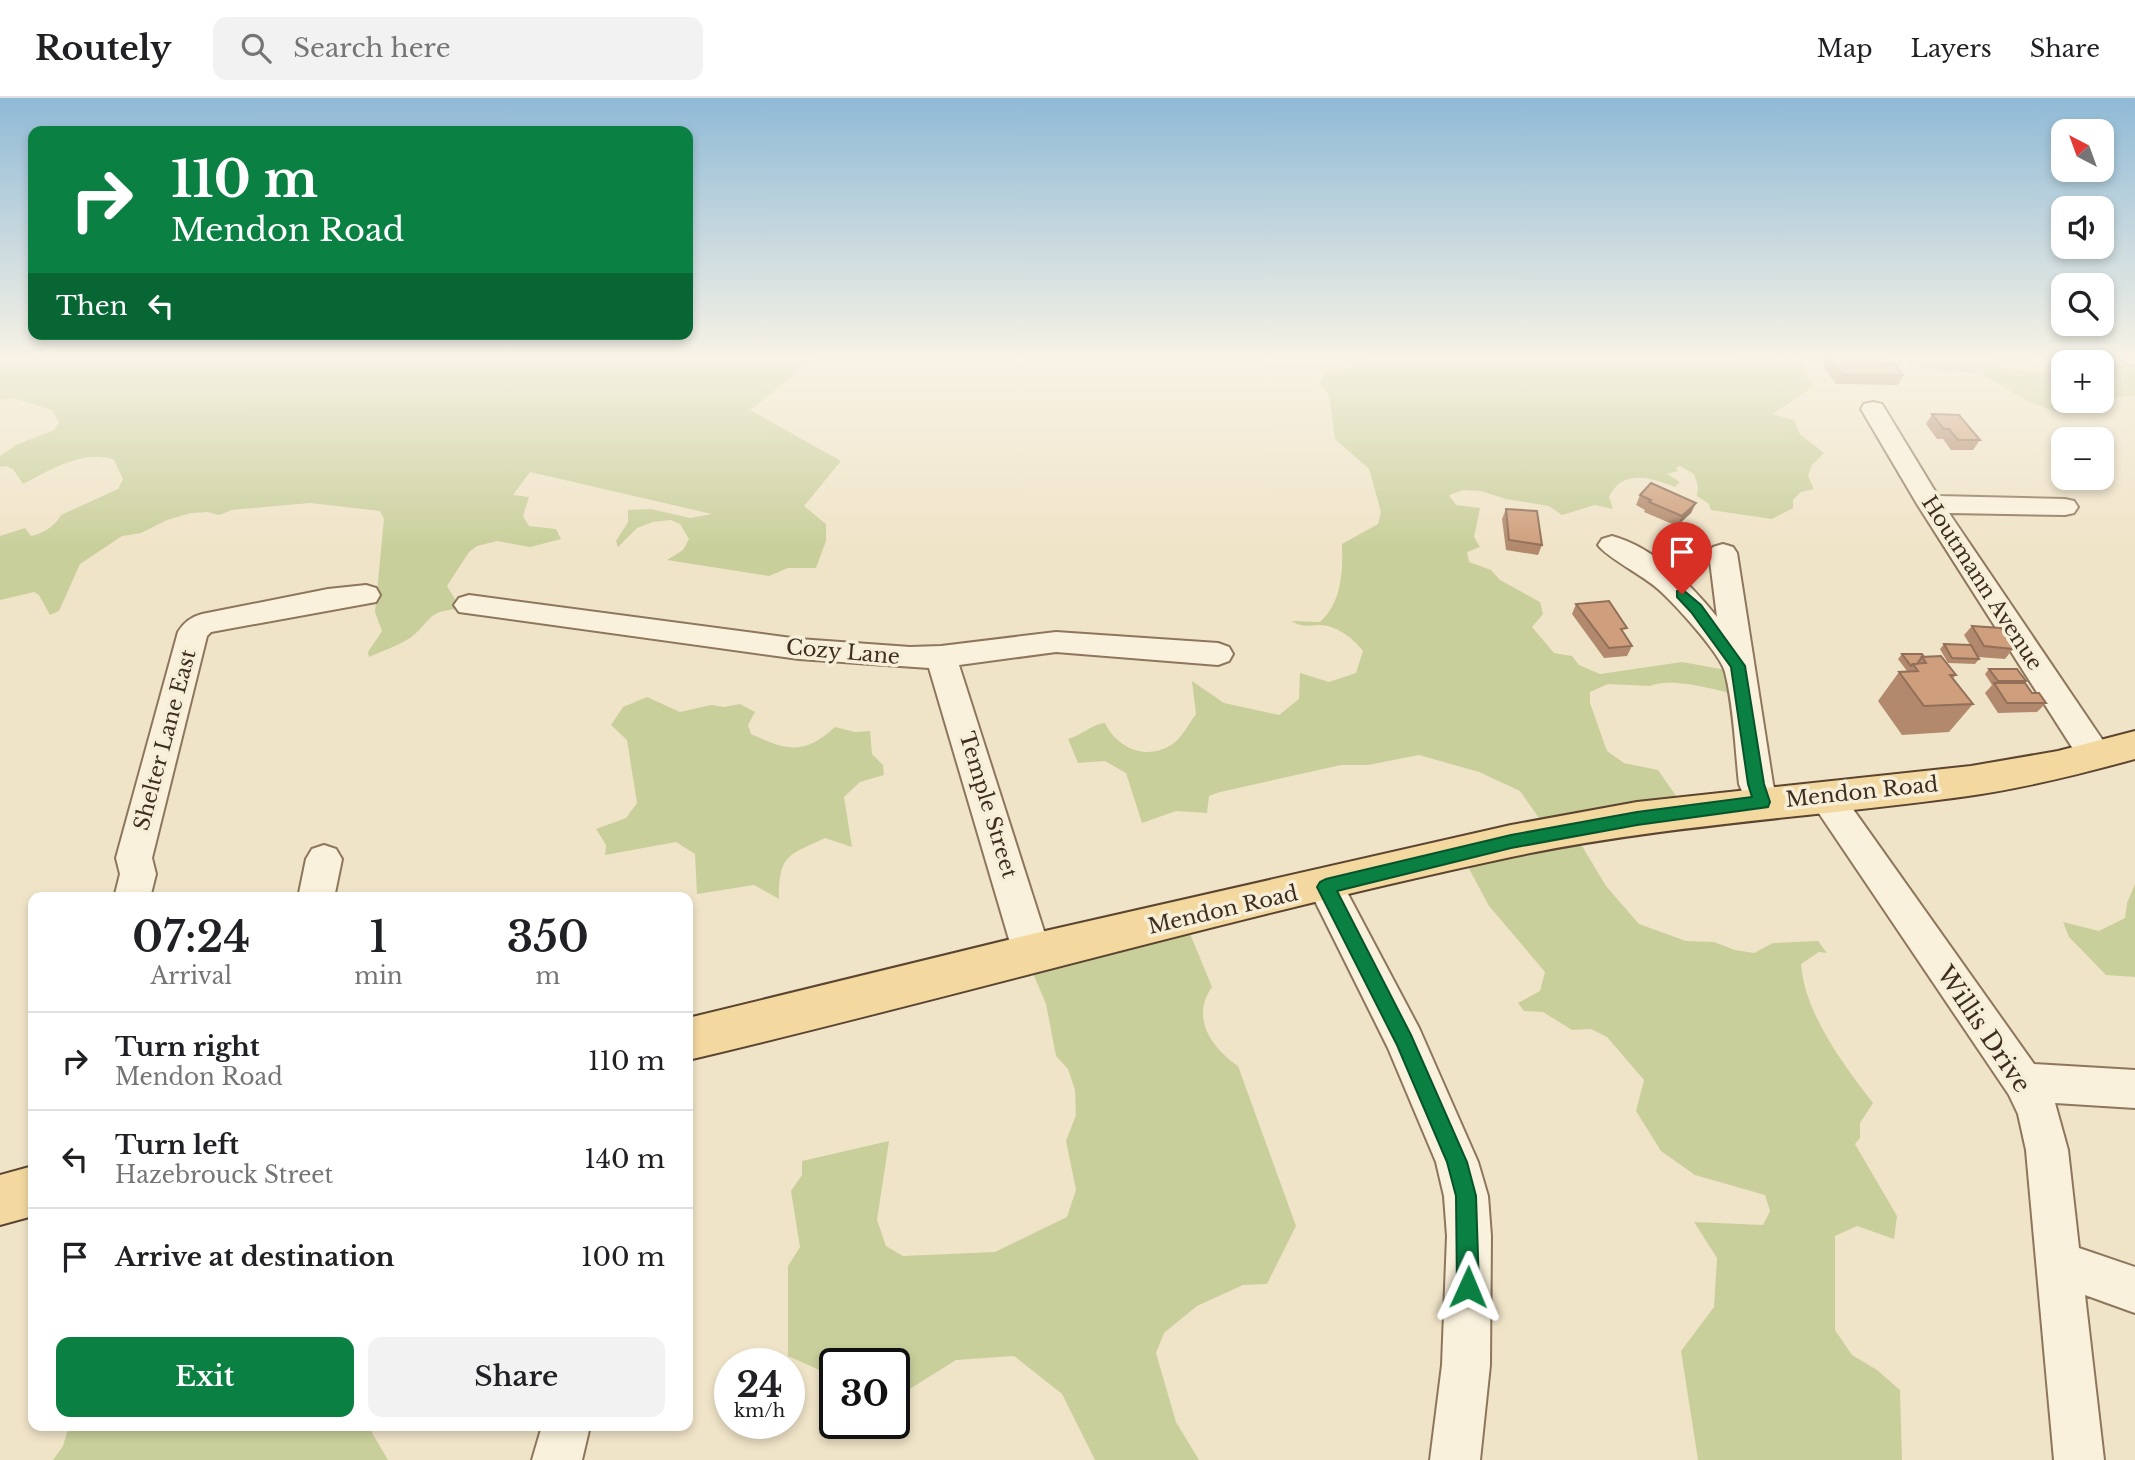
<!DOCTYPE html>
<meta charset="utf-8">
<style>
body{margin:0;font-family:"Libre Baskerville",serif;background:#f2f2f2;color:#202124;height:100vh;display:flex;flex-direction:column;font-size:26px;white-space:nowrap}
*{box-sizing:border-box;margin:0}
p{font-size:23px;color:#757577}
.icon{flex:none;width:38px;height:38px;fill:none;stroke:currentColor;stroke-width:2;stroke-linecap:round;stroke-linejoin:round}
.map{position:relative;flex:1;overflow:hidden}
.details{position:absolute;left:28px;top:794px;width:665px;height:539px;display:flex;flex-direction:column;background:#fff;border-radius:14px;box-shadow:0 4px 10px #0003}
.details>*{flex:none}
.hud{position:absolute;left:28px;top:28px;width:665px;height:214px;border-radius:14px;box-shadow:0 4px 10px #0003;background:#0b8043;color:#fff;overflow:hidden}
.needle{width:46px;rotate:319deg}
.tools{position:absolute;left:2051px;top:21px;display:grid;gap:14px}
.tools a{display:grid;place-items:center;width:63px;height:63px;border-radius:14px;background:#fff;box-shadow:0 4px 10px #0003;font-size:35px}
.speed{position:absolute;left:714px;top:1250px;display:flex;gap:14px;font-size:35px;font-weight:700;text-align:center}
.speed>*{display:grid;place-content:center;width:91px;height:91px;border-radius:50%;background:#fff;box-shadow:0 4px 10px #0003;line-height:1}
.speed small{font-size:18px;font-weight:400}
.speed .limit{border:4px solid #111;border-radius:10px;background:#fff;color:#111}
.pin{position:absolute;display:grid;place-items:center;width:60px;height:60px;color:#fff;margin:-72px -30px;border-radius:50% 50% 50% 0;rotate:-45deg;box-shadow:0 0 7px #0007}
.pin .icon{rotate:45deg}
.me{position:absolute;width:77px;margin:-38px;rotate:1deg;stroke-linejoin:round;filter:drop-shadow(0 0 5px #0008)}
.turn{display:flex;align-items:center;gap:24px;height:147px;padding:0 28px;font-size:32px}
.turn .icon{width:91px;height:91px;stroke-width:2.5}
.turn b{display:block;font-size:49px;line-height:60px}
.then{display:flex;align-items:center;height:66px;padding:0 28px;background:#0003;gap:14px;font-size:26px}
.eta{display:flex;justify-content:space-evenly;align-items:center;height:119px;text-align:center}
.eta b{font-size:42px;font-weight:600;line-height:49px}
.primary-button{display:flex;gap:14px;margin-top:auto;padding:14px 28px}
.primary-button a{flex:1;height:80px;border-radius:14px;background:#0b8043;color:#fff;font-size:28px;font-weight:600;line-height:80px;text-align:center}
.primary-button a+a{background:#f2f2f2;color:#202124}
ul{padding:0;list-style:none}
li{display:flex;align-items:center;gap:21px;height:98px;padding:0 28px;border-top:2px solid #e0e0e0}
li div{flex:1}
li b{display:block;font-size:26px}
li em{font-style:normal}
header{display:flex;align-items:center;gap:42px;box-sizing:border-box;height:98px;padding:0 35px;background:#fff;border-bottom:2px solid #e0e0e0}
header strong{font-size:33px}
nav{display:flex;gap:38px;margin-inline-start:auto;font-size:24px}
.search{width:490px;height:63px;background:#f2f2f2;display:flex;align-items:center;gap:18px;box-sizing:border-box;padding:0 24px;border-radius:14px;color:#757577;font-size:26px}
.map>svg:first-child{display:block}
.green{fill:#c9cf9b}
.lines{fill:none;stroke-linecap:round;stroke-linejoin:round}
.minor-casing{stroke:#8d765c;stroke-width:4}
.major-casing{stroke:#5b4430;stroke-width:4}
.minor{fill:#faf1dc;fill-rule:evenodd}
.major{fill:#f3d9a0;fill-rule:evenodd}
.wall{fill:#b2896c}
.shaded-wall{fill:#916f58}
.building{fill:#cf9f7d;stroke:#916f58;stroke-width:2}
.route{fill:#0b8043;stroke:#07532c;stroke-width:2}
.labels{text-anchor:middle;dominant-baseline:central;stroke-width:7;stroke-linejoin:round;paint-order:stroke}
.street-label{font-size:21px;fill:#3d2e20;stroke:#f7eed8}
.near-street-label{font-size:24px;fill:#3d2e20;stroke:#f7eed8}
</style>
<header>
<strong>Routely</strong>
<div class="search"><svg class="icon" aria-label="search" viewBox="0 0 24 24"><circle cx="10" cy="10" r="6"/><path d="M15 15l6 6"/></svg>Search here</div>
<nav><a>Map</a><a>Layers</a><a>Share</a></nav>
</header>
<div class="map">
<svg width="2135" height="1362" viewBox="0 0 2135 1362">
<rect width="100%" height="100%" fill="#f0e4c8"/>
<path class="green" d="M0,259H817L750,312L841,363L804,408L826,426V443L816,470H788L769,478L667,462L683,452L689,441L680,426L671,422L653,424L637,430L618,449L616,443L628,424V412L651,411L690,420L712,416L530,374L513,397L529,399L523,418L529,428L556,431L561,441L530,449L497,443L477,448L469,454L447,488L461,511C425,512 432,524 410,540C398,548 382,553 369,559L368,554L382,533L375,514L384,421L380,413L310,405L232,412L219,417L208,414L191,415L167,422L141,435L122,438L80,466L59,513L50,517L39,497L34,494L0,502V438L25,430L31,438C44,435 55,428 61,417L118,391L123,381L114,362C85,350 48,373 23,386L13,371L6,368L0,369V358L16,347L54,332L59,325L52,312L13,300L0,302Z
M1376,259H1732C1749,264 1778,270 1795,262L1794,259H1804L1801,260L1806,279L1814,288L1773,316L1794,322L1800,336L1824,355L1812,367L1808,378L1814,391L1801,394L1793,402V410L1772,421L1711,412L1709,406L1697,398L1698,389L1694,376L1680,368L1676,370L1678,373L1667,376L1680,384L1675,389C1652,380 1622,370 1609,399L1613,411L1595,407L1562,417L1549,408L1506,401L1481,393L1463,392L1449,397L1456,407L1480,410L1474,439L1480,449L1467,454L1469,464L1491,472L1500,482L1540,504L1543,516L1532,529L1554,555L1572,558L1579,567L1600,576L1682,564L1743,575V598C1719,593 1673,578 1650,588L1608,586L1590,594V605L1607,653L1624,665L1658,672L1688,715L1576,738L1606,788L1639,826L1686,843L1714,844L1735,852L1754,855L1773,845L1818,843L1827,855L1819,854L1801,866C1805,916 1843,966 1873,1005L1860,1025V1040L1855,1046L1897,1118L1894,1141L1857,1128L1835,1138V1232L1852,1257L1877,1272L1900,1292L1902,1362H1698L1681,1253L1714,1209L1717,1160L1694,1124L1763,1127L1770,1113L1765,1097L1695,1077L1661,1053L1636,1013L1644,982L1607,939L1591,931L1572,932L1543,914L1524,913L1518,905L1540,893L1545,874L1489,808L1467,767L1551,737L1520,693L1479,674L1419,657L1368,667H1341L1220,694L1209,698L1207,715L1176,713L1142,725L1126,675L1105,663L1078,665L1068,641C1082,637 1092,626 1105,625C1117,650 1146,663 1171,647C1181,642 1189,625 1196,616L1192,583L1224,605L1279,617L1299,601L1300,575L1329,584L1356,575L1363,553C1353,540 1336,527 1319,527C1307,528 1302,529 1291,523L1320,524C1342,505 1343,472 1342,446L1378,426L1381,414L1369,371L1335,341L1329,297L1319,286L1326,274L1362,266Z
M1884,259H1986L2007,271L2044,275L2063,270V303H2089L2065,307L2056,314C2044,309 2031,305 2020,299C1998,285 1975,269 1948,275Z
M2108,259L2135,260V298L2102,300V264H2086Z
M647,599L680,614L711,607L724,609L740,606L755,614L748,627L751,636C787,653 805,657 835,629L855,634L870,633L872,656L883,667L884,677L860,684L844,699L852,749L825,740C787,758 779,757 779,801L754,787L697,796L695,756L676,744L605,757L606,747L596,731L626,720L637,705L627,642L611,627L623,609Z
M2135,786V879L2106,877L2069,839L2063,824L2099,833L2125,820L2127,805Z
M1186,826L1212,889C1190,920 1212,950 1238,968L1296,1128L1267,1186L1243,1187L1197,1208L1164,1235L1156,1255L1176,1324L1199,1362H1095L1062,1296L1014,1258L956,1262L897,1299L894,1298V1265H835V1279L788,1258V1168L800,1149L791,1093L802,1077V1063L889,1043L877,1122L886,1148L903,1158L995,1154L1067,1119L1076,1092L1066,1043L1076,1017L1075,992L1068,971L1056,958L1046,906L1029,866Z
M69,1328H374L372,1335L388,1362H53L63,1348Z"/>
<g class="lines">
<g class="minor-casing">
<path id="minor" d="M2121,259H2135V267L2125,264Z
M1873,304L1882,306L1938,398L2065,401L2074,403L2078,409L2074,415L2065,417L1949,415L2106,647L2110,656L2106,665L2094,668L2082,665L1917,406L1861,311L1864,306Z
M1612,438C1655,450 1690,486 1717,519L1709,455L1713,449L1723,446L1733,449L1737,455L1773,686L1779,704L1774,713L1762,717L1750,713L1739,686C1735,650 1734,610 1725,574C1720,555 1674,505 1658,491C1644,478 1606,459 1598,447L1602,441Z
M366,487L376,490L380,497L376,504L211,534L207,538L152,760L156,776L150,800H114L120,776L116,760L178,534C184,524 191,519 202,516L328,491Z
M469,497L799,541L910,549L941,548L1056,534L1218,545L1229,549L1233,556L1229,563L1218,567L1056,554L959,567L1051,855L1045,866L1032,871L1019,866L1013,855L929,570L799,561L459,514L454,507L459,500Z
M1826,686L1838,690L2034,966L2135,972V1010L2055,1005L2068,1052L2079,1150L2135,1169V1215L2085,1197L2104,1362H2054L2026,1052L2018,1016L2009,997L1814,708L1809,699L1814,690Z
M324,747L336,751L342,761L334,800H298L306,761L312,751Z
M1326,774L1339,779L1419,930L1478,1064L1488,1098L1491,1138L1490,1267L1480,1362H1430L1442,1267L1447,1138L1444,1098L1436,1064L1388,950L1308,789L1313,779Z
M542,1328H590L582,1362H532Z"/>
</g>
<g class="major-casing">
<path id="major" d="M2135,633V661C2080,676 2025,690 1968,698C1816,719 1662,727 1511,759C1235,818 963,897 688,962V920L1032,836L1511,727L1637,704L1971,668L2058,653Z
M33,1068V1118L0,1127V1077Z"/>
</g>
<use href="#minor" class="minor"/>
<use href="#major" class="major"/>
</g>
<path class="wall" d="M1826,259H1873L1877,265L1903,277L1898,287L1836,286L1822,267Z
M1932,316L1980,342L1973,352H1951L1943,341H1937L1926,326Z
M1640,397L1691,415L1677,428L1644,414L1645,412L1636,407Z
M1506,411L1542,447L1538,457L1506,452L1502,421Z
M1576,506L1624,536L1632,548L1627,558L1604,560L1572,516Z
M1972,528L2013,551L2005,561L1978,559L1979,561L1975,566L1948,565L1940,551L1944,546L1970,547L1964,537Z
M1902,556L1924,559L1956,577L1953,580L1973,606L1949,634L1902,637L1878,603L1899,574L1907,573L1898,561Z
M1989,571L2026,583L2024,585L2032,595L2046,605L2037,614L1998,615L1985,595L1992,587L1985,576Z"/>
<path class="shaded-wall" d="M1696,405L1691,415L1677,428L1682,418Z"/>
<path class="building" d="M1829,259H1873L1877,265H1894L1903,277H1842Z
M1932,316L1959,317L1980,342H1958L1949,331H1944Z
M1651,385L1696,405L1682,418L1649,404L1651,402L1640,397Z
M1506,411L1537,413L1542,447L1509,442Z
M1609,503L1627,530L1621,531L1632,548L1609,550L1576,506Z
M1972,528L2001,530L2013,551L1984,548Z
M1944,546L1971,547L1979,561L1952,560Z
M1902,556H1922L1924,559H1922L1917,566H1913L1911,568Z
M1941,558L1956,577H1950L1973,606L1924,608L1899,574L1918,573L1913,566L1926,565L1922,559Z
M1989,571H2017L2026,583H1998Z
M1994,585H2025L2032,595H2039L2046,605H2007Z"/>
<linearGradient id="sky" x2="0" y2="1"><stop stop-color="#8fbad6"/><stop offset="0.58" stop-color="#f8f3e6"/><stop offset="1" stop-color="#f8f3e6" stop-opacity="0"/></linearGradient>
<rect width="2135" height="449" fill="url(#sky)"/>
<path class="route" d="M1682,491L1701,507L1745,568L1764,686L1770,704L1768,709L1637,727L1511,750L1337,793L1411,937L1467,1064L1476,1098L1479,1189L1476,1197L1468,1200L1460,1197L1457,1189L1456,1098L1447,1064L1397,947L1317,789L1320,784L1326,781L1511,737L1637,714L1752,699L1748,686L1731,569L1691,514L1677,499V493Z"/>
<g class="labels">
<g class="street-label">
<text transform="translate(1982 485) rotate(57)">Houtmann Avenue</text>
<text transform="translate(843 554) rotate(5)">Cozy Lane</text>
<text transform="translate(165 642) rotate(-75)">Shelter Lane East</text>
<text transform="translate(1862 694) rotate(-6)">Mendon Road</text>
<text transform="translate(988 707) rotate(73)">Temple Street</text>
<text transform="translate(1223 812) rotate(-13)">Mendon Road</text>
</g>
<g class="near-street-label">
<text transform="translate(1984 931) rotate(56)">Willis Drive</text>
</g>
</g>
</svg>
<div class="tools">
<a><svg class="needle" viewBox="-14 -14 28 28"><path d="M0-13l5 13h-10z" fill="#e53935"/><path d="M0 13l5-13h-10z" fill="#757577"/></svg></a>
<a><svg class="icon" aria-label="sound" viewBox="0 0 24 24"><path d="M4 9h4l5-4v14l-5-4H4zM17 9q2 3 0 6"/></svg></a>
<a><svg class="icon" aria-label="search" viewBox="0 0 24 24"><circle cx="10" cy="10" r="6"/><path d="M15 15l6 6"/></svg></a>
<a>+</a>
<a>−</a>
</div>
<div class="speed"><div>24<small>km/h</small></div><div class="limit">30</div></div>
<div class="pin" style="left:1682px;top:496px;background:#d93025"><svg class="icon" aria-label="arrive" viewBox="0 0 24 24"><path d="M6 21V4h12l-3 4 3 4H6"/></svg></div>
<svg class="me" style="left:1468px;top:1189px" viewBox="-20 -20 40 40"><path d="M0-17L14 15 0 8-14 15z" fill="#0b8043" stroke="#fff" stroke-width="4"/></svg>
<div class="hud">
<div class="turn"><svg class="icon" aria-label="right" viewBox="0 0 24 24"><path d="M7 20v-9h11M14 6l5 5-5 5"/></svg><div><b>110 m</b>Mendon Road</div></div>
<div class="then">Then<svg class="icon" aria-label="left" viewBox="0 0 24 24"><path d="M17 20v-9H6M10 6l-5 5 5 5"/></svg></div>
</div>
<section class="details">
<div class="eta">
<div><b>07:24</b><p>Arrival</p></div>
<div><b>1</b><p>min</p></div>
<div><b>350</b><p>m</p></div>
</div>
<ul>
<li><svg class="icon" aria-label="right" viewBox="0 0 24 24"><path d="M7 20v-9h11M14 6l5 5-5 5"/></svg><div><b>Turn right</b><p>Mendon Road</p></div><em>110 m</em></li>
<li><svg class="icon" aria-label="left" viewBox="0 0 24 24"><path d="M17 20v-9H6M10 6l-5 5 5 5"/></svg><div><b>Turn left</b><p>Hazebrouck Street</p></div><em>140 m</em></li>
<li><svg class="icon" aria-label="arrive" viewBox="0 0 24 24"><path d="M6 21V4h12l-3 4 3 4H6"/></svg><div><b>Arrive at destination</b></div><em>100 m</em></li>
</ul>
<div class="primary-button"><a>Exit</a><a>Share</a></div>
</section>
</div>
